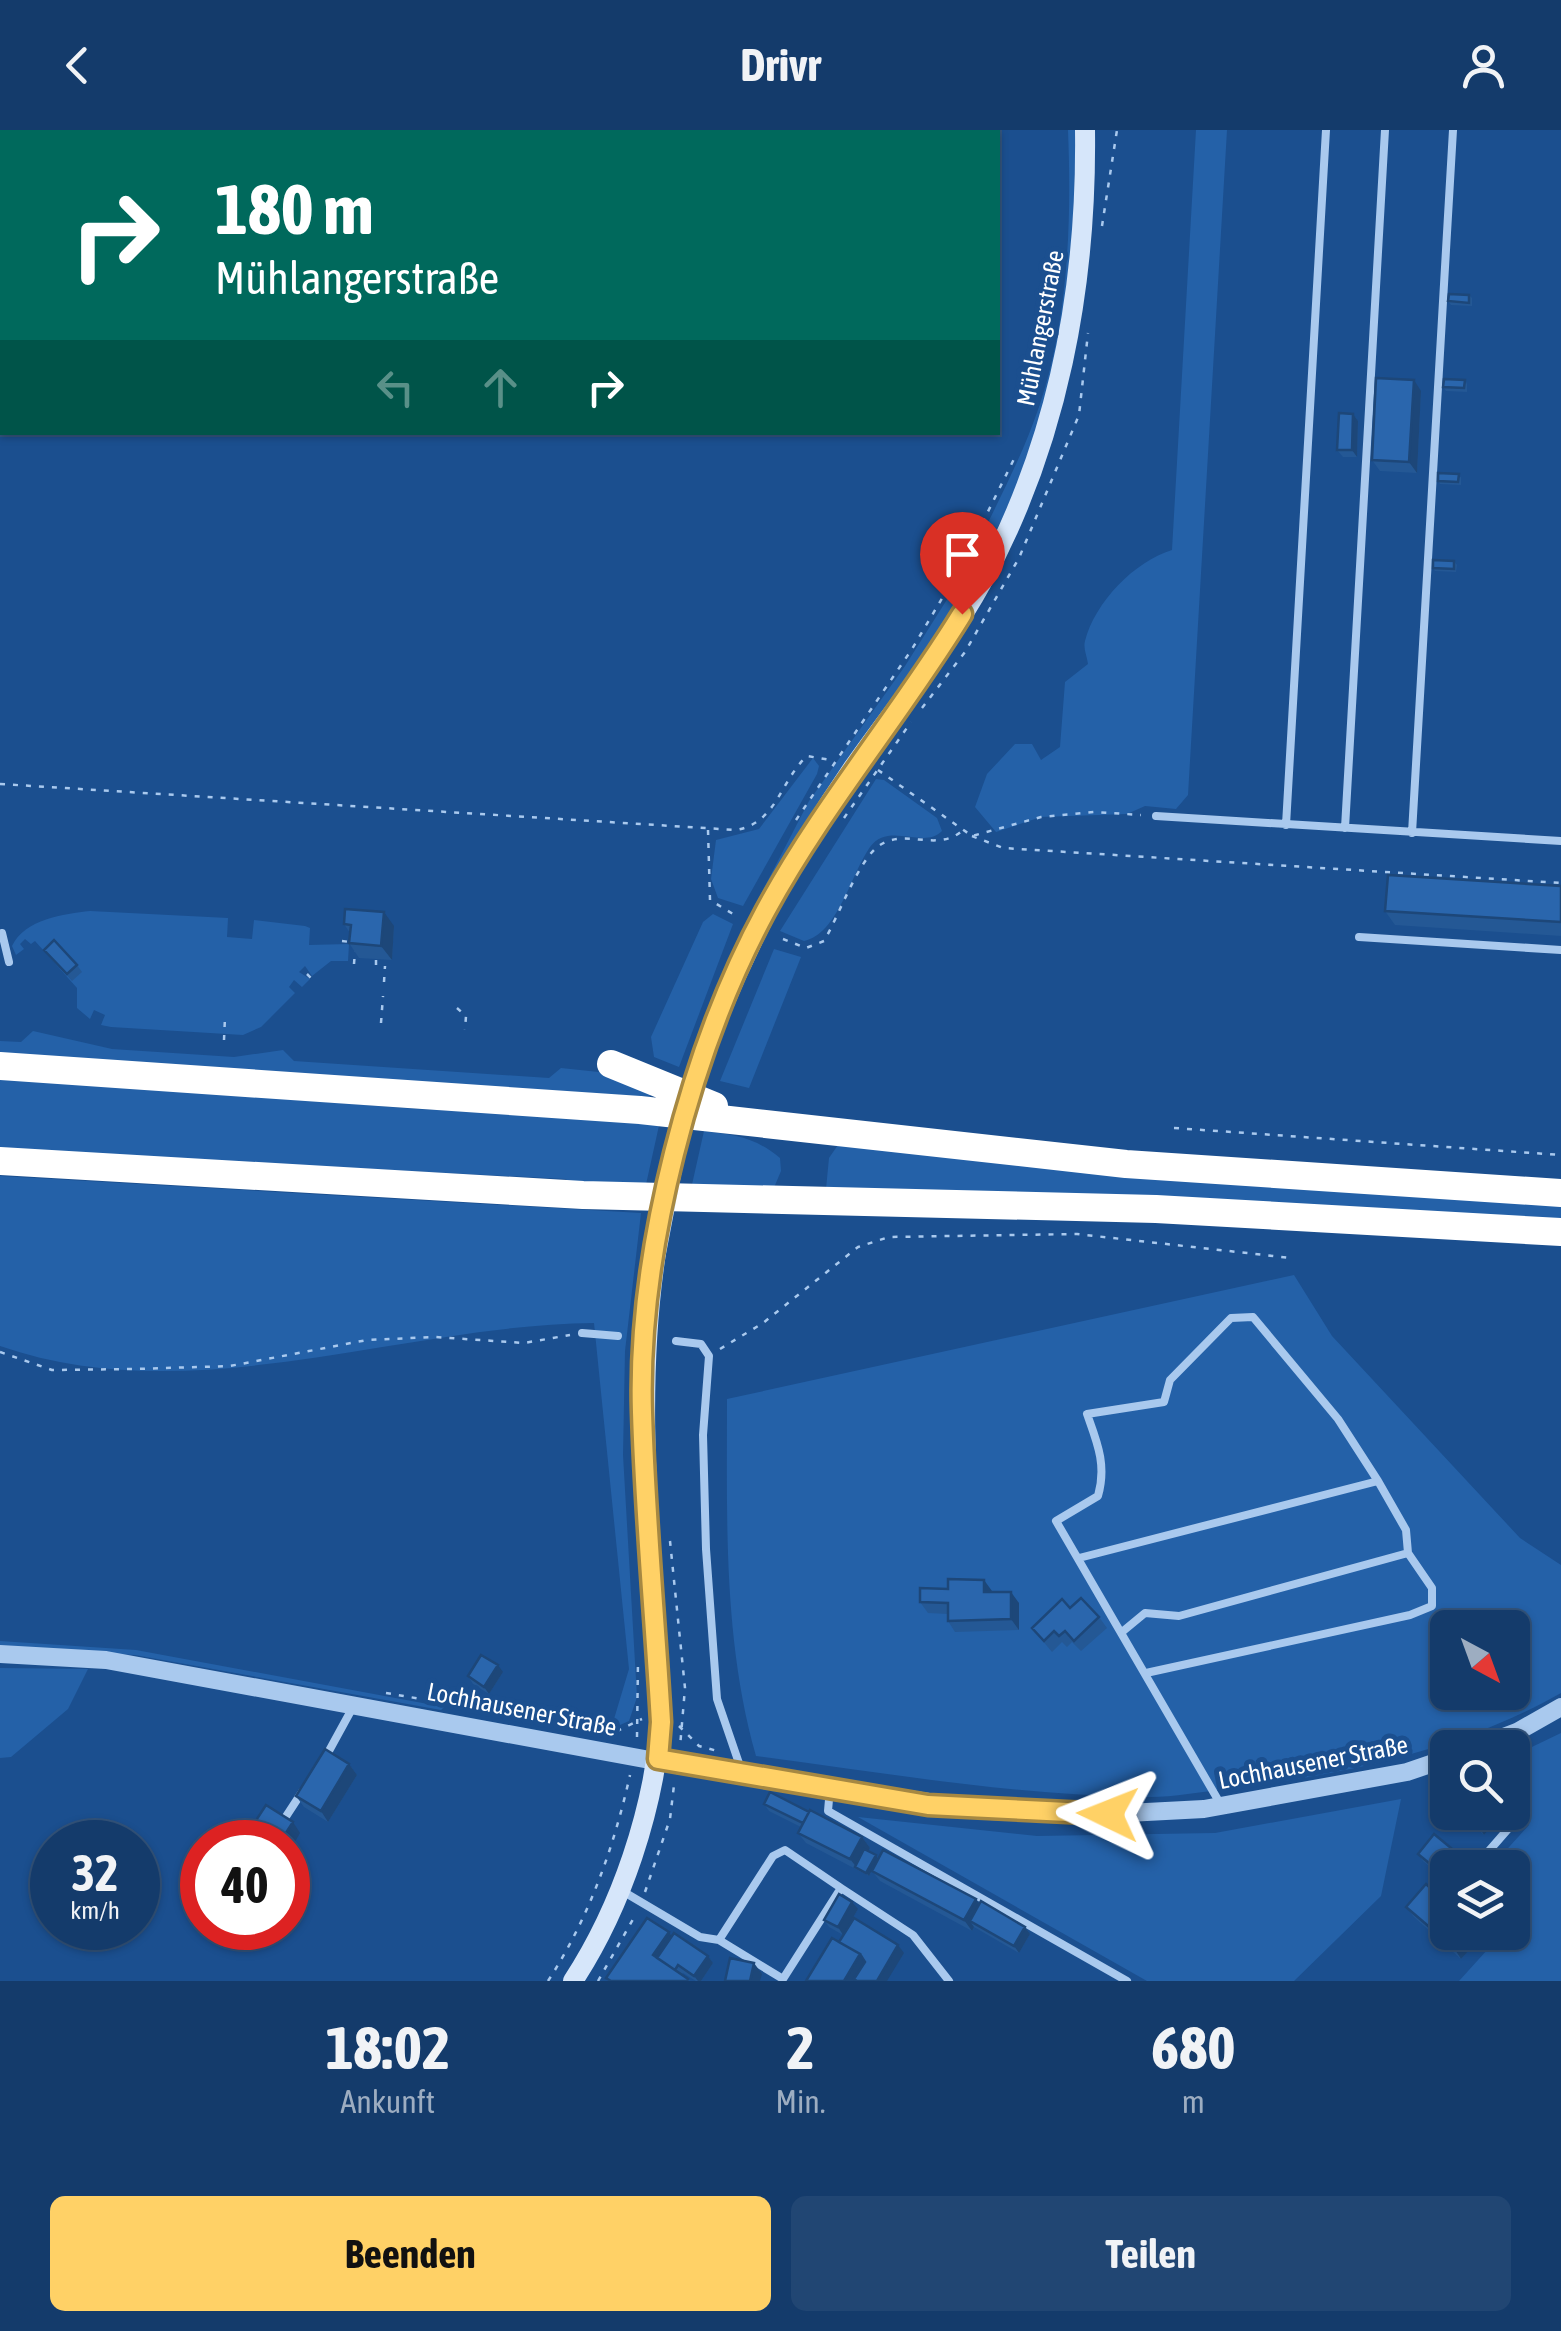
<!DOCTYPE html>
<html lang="de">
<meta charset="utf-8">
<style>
body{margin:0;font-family:"Asap Condensed",sans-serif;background:#214673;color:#f1f3f6;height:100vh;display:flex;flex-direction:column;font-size:38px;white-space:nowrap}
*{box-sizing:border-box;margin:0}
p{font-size:32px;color:#9dadc1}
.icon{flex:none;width:55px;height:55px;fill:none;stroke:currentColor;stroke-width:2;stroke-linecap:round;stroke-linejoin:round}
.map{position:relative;height:1851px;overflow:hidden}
.details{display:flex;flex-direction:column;background:#143b6b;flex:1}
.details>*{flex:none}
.banner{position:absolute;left:0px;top:0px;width:1000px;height:305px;box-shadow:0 2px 8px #0004,0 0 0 2px #33557e;background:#00695c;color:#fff;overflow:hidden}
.needle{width:65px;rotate:139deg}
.fabs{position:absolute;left:1430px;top:1480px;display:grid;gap:20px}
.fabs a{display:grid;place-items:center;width:100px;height:100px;border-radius:15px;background:#143b6b;box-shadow:0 2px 8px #0004,0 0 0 2px #33557e;font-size:50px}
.speed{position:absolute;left:30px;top:1690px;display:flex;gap:20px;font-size:50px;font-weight:700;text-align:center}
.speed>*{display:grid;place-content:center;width:130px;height:130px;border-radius:50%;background:#143b6b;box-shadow:0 2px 8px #0004,0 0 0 2px #33557e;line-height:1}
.speed small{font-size:25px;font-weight:400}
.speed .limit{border:15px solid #d22;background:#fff;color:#111}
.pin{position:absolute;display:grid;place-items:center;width:85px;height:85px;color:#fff;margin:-102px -42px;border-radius:50% 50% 50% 0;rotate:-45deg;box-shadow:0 0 10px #0007}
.pin .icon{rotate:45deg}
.me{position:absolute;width:110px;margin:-55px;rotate:272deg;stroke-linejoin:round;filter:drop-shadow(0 0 8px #0008)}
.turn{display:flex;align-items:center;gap:35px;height:210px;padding:0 50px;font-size:45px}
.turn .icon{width:130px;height:130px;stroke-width:2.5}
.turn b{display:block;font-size:70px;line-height:85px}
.lanes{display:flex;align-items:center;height:95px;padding:0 50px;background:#0003;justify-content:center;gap:50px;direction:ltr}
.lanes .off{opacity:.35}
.eta{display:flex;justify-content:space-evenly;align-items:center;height:170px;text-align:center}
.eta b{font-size:60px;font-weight:700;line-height:70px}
.action{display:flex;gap:20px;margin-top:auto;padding:20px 50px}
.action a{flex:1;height:115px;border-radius:15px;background:#ffd166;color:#111;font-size:40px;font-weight:700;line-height:115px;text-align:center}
.action a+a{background:#214673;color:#f1f3f6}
header{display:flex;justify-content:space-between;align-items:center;height:130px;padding:0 50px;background:#143b6b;font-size:45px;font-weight:700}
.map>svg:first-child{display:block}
.green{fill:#2461a8;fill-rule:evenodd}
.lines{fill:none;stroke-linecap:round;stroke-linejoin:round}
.path{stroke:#a9c9ee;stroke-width:2.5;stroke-dasharray:5 8;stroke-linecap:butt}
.service{stroke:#a9c9ee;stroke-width:8}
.tertiary{stroke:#a9c9ee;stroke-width:18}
.secondary{stroke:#d6e6fa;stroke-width:20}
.motorway{stroke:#fff;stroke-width:28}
.secondary-bridge{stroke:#d6e6fa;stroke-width:20}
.wall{fill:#245895}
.shaded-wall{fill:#1d4779}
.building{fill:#2a66ad;stroke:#1d4779;stroke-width:2.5}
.route-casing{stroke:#a68842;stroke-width:25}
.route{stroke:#ffd166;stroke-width:18}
.labels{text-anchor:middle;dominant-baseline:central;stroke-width:10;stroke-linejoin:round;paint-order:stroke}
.street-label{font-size:25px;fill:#fff;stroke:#1b4f8f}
</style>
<header><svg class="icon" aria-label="back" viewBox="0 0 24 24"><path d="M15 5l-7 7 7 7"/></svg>Drivr<svg class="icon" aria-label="person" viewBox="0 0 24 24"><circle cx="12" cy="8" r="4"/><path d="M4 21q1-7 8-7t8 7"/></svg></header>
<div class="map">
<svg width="1561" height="1851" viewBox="0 0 1561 1851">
<rect width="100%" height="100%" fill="#1b4f8f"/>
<path class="green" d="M1068,0H1075C1077,149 1053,298 981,431L973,433L974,422C992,383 1013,344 1029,304C1068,209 1072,100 1068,0Z
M1196,0H1227L1188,665L1176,679L1145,676L1127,684L1041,687L996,702L975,677L987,644L1015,614H1032L1041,630L1060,617L1065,552L1088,534C1087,526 1083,519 1085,511C1095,472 1135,431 1172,420Z
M953,460L957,461C954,502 834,649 805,694C788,719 775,761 753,779L809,671L905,536Z
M813,628L819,636L817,644L743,776L718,768L711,749L716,710L759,699Z
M876,649L884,650L937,688L942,701C924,720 889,691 870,717C851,744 838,804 804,811L780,801Z
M90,781L228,788L227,807L252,809L254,790L305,796L310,798L309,815L349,814L348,831H331L312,846L305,836L299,842L310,849L302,857L294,850L289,857L295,863L261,897L243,905L111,897L101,895L105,885L94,880L90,889L77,878V858L35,811L31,814L25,809L20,814L24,819L16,825L12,816C25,789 64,784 90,781Z
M713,784L733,794L679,937L654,927L651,907L703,792Z
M774,819L801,827L749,958L720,951Z
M33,901L112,919L234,927L283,920L294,931L549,948L561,938L608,943L651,960L650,967L0,924V911L21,912Z
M0,947L417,979L660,991L645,1059L569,1056L566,1049L0,1020Z
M704,1001C735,1005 755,1007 780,1028L781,1041L773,1060L691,1059Z
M840,1012L1561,1072V1095L826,1059L829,1028Z
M0,1046L641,1083L625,1221L623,1325L637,1567L629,1591L611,1599L629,1539L594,1193C399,1195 192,1283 0,1216Z
M1294,1145L1332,1206L1520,1408L1561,1435V1563C1459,1621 1342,1645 1226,1659C1199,1662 1170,1668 1143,1667C1013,1665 884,1643 756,1626C723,1510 727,1389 727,1269ZM1448,1498H1512V1562H1448Z
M0,1511L136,1520L444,1577L441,1580L135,1525L0,1518Z
M0,1538L88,1539L68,1579L11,1627L0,1628Z
M1561,1603V1851H1459L1498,1808L1495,1803L1512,1802V1738L1491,1737L1529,1695L1513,1680V1626Z
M1401,1669L1381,1766L1294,1851H1147L858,1687L1037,1706L1215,1703Z"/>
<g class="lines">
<path class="path" d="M67,2L69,0
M0,63L2,61
M1102,96L1117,0
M922,578L965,522L1019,428L1079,285L1088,203
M878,640L972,706L1041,687L1094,682L1141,685
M0,654L736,700C777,693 780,651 807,626L831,630
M844,688L911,592
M796,690L912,519L960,438L1016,325
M708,700L710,770L733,784
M972,706L1003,718L1561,753
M783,809L806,818L824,811C838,788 859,728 880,715C906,698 938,723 963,700
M342,811L350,812
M354,834L355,821
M376,835V829
M307,844L313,850
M384,852L385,836
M457,878L466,886L465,900
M381,893L383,866
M224,910L225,887
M1174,998L1561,1025
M720,1219L763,1193L858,1117L889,1107L1077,1104L1291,1128
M0,1222L52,1240L135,1239L230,1236L367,1210L435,1207L524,1213L570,1205
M670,1411L685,1558L680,1617
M386,1563L615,1602L642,1589
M679,1596L699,1616L721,1622
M637,1607L638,1530
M645,1762L670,1689L674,1655
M548,1851C589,1788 614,1717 630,1645
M598,1851L636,1784"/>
<path class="service" d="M1156,686L1561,711
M1286,695L1326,0
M1345,698L1385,0
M1412,703L1453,0
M2,803L9,832
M1359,807L1561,820
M582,1203L618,1206
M676,1211L701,1214L709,1226L703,1305L706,1419L717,1569L742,1642
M1079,1428L1378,1351L1406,1400L1408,1423
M1122,1502L1145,1483L1179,1486L1408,1423L1432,1458V1476L1410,1485L1146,1543
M324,1630L353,1577
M830,1658L828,1681L1127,1851
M1221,1675L1056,1391L1098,1366C1107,1335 1097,1312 1087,1284L1164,1272L1170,1250L1231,1188L1253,1187L1338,1289L1378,1351
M285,1688L302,1662
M1474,1738L1515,1691L1505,1682
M841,1758L913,1805L949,1851
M624,1762L700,1807L719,1810L773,1726L785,1720L841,1758L783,1849L719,1810"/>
<path class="tertiary" d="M0,1524L106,1530L677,1635L990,1681L1108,1684L1204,1679L1407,1642L1448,1628
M1475,1618L1517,1602L1561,1577"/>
<path class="secondary" d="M709,911C746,814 794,724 853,638C896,576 946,518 982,452C1058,313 1087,156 1085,0
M573,1851C622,1776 653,1681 661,1592C654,1434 632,1279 656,1123"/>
<path class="motorway" d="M611,934L714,976
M0,936L640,980L1126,1034L1561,1063
M0,1031L583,1065L1156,1079L1561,1102"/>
<path class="secondary-bridge" d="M656,1123L677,1013L709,911"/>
</g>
<path class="wall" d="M1469,165L1472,168V176L1451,175L1448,171Z
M1465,250L1467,254V262L1446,261L1443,257Z
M1421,261L1417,343L1380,341L1372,330Z
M1353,284L1358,291L1357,327H1343L1337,320Z
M1461,347V355L1440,354L1438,351Z
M1454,431L1457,435L1456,442L1435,441L1433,438Z
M1561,756V806L1395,795L1385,781Z
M344,794L394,796L392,830L359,828L349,813L350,803Z
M44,820L77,835L82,842L72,851Z
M992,1461L1019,1473V1500L955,1502L948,1491V1484L928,1483L920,1472Z
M1070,1478L1099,1487L1107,1498L1081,1521L1072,1512L1067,1517L1062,1512L1052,1522L1032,1498Z
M503,1542L489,1564L473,1554L468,1546Z
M349,1634L357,1645L328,1692L304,1677L296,1666Z
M764,1674L862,1707L870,1718L868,1721L876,1725L878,1729L976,1769L979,1774L1025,1797L1030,1804L1019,1823L974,1797L972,1801L880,1751L872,1741L869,1746L806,1713L798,1703L801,1697L769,1681Z
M1459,1682H1499L1501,1685L1484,1705Z
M1457,1723L1462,1730L1456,1738H1448V1748L1446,1750L1423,1731L1418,1724Z
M1406,1777L1448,1802H1477L1481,1807L1461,1829L1414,1787Z
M858,1779L843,1805L829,1797L824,1790Z
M669,1802L672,1807L708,1826L713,1833L701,1851H696L683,1843L682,1844L690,1851H608L606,1848Z"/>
<path class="shaded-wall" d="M1414,250L1421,261L1417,343L1409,332Z
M1353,284L1358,291L1357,327L1352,320Z
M384,782L394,796L392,830L381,816Z
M984,1450L992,1461V1472L984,1462Z
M1011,1462L1019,1473V1500L1011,1489Z
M498,1535L503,1542L489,1564L484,1557Z
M349,1634L357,1645L328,1692L321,1681Z
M1492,1682H1499L1501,1685L1484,1705L1479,1697Z
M293,1692L300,1703L288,1724V1712H280Z
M862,1707L870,1718L858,1739L850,1729Z
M1457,1723L1462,1730L1456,1738H1448V1748L1446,1750L1441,1743Z
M876,1725L878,1729L869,1746L866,1743Z
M295,1741L300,1748L289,1767L288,1764V1753Z
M976,1769L983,1780L970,1791L974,1797L972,1801L964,1790Z
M852,1772L858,1779L843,1805L838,1797Z
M1025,1797L1030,1804L1019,1823L1014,1816Z
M669,1802L676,1813L663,1833L653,1825Z
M1468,1802H1477L1481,1807L1461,1829L1454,1818Z
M898,1815L904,1823L887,1851H877Z
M860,1824L870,1839L854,1849L856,1851H844Z
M708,1826L713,1833L701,1851H698L694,1846Z
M754,1833L762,1844L760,1851H750Z"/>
<path class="building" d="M1449,164L1469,165V173L1448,171Z
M1376,248L1414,250L1409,332L1372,330Z
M1444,249L1465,250L1464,258L1443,257Z
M1339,283L1353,284L1352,320H1337Z
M1438,343L1459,344L1458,352L1438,351Z
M1433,430L1454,431V439L1433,438Z
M1388,745L1561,756V792L1385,781Z
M345,779L384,782L381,816L349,813L351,795L344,794Z
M54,810L77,835L67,844L44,820Z
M948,1449L984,1450V1462H1011V1489L948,1491V1473L920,1472V1458L948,1459Z
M1081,1468L1099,1487L1074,1511L1065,1501L1059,1506L1054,1501L1044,1511L1032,1498L1062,1469L1070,1478Z
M481,1525L498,1535L484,1557L468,1546Z
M325,1619L349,1634L321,1681L296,1666Z
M770,1662L809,1682L803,1693L764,1674Z
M266,1675L293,1692L280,1712H242Z
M810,1680L862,1707L850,1729L798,1703Z
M1461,1682H1492L1479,1697Z
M1434,1704L1457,1723L1441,1743L1418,1724Z
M864,1719L876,1725L866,1743L855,1737Z
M883,1720L976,1769L964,1790L872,1741Z
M288,1736L295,1741L288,1753Z
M1426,1754L1448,1774V1802H1468L1454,1818L1406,1777Z
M839,1764L852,1772L838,1797L824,1790Z
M981,1771L1025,1797L1014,1816L970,1791Z
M647,1788L669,1802L653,1825L688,1849L687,1851H611L606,1848Z
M854,1788L898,1815L877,1851H857L854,1849L865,1832L860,1824L839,1812Z
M674,1803L708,1826L694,1846L678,1835L675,1840L657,1828Z
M832,1808L860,1824L844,1851H806Z
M730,1828L754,1833L750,1851H725Z"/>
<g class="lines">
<g class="route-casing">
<path id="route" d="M962,484C900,585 823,675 766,780C691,918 637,1124 642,1282C645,1385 655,1488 661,1592L658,1629L928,1675L1108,1684"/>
</g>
<use href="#route" class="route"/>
</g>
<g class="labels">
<g class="street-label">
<text transform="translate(1040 198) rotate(-79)">Mühlangerstraße</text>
<text transform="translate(522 1579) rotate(11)">Lochhausener Straße</text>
<text transform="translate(1313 1632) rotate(-11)">Lochhausener Straße</text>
</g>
</g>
</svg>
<div class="fabs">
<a><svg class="needle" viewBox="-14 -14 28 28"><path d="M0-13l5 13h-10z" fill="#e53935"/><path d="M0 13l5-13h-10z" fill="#9dadc1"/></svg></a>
<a><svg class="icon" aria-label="search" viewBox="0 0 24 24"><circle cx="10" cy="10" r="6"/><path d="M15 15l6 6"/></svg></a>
<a><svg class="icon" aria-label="layers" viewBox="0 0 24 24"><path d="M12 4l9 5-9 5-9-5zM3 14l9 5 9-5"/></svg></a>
</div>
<div class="speed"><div>32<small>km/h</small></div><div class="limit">40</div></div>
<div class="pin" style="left:962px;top:484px;background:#d93025"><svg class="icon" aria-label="arrive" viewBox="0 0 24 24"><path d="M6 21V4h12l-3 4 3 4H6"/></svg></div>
<svg class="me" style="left:1108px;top:1684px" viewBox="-20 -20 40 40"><path d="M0-17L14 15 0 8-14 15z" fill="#ffd166" stroke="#fff" stroke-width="4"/></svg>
<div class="banner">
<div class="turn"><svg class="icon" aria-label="right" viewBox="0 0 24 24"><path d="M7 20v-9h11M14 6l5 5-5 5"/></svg><div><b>180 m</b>Mühlangerstraße</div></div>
<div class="lanes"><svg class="icon off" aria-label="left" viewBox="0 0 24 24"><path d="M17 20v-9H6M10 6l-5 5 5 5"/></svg><svg class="icon off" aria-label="ahead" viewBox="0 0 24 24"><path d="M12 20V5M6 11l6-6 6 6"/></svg><svg class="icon" aria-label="right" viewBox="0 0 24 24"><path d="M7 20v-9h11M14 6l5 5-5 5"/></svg></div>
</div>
</div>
<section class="details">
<div class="eta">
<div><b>18:02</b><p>Ankunft</p></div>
<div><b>2</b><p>Min.</p></div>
<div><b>680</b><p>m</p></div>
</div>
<div class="action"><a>Beenden</a><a>Teilen</a></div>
</section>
